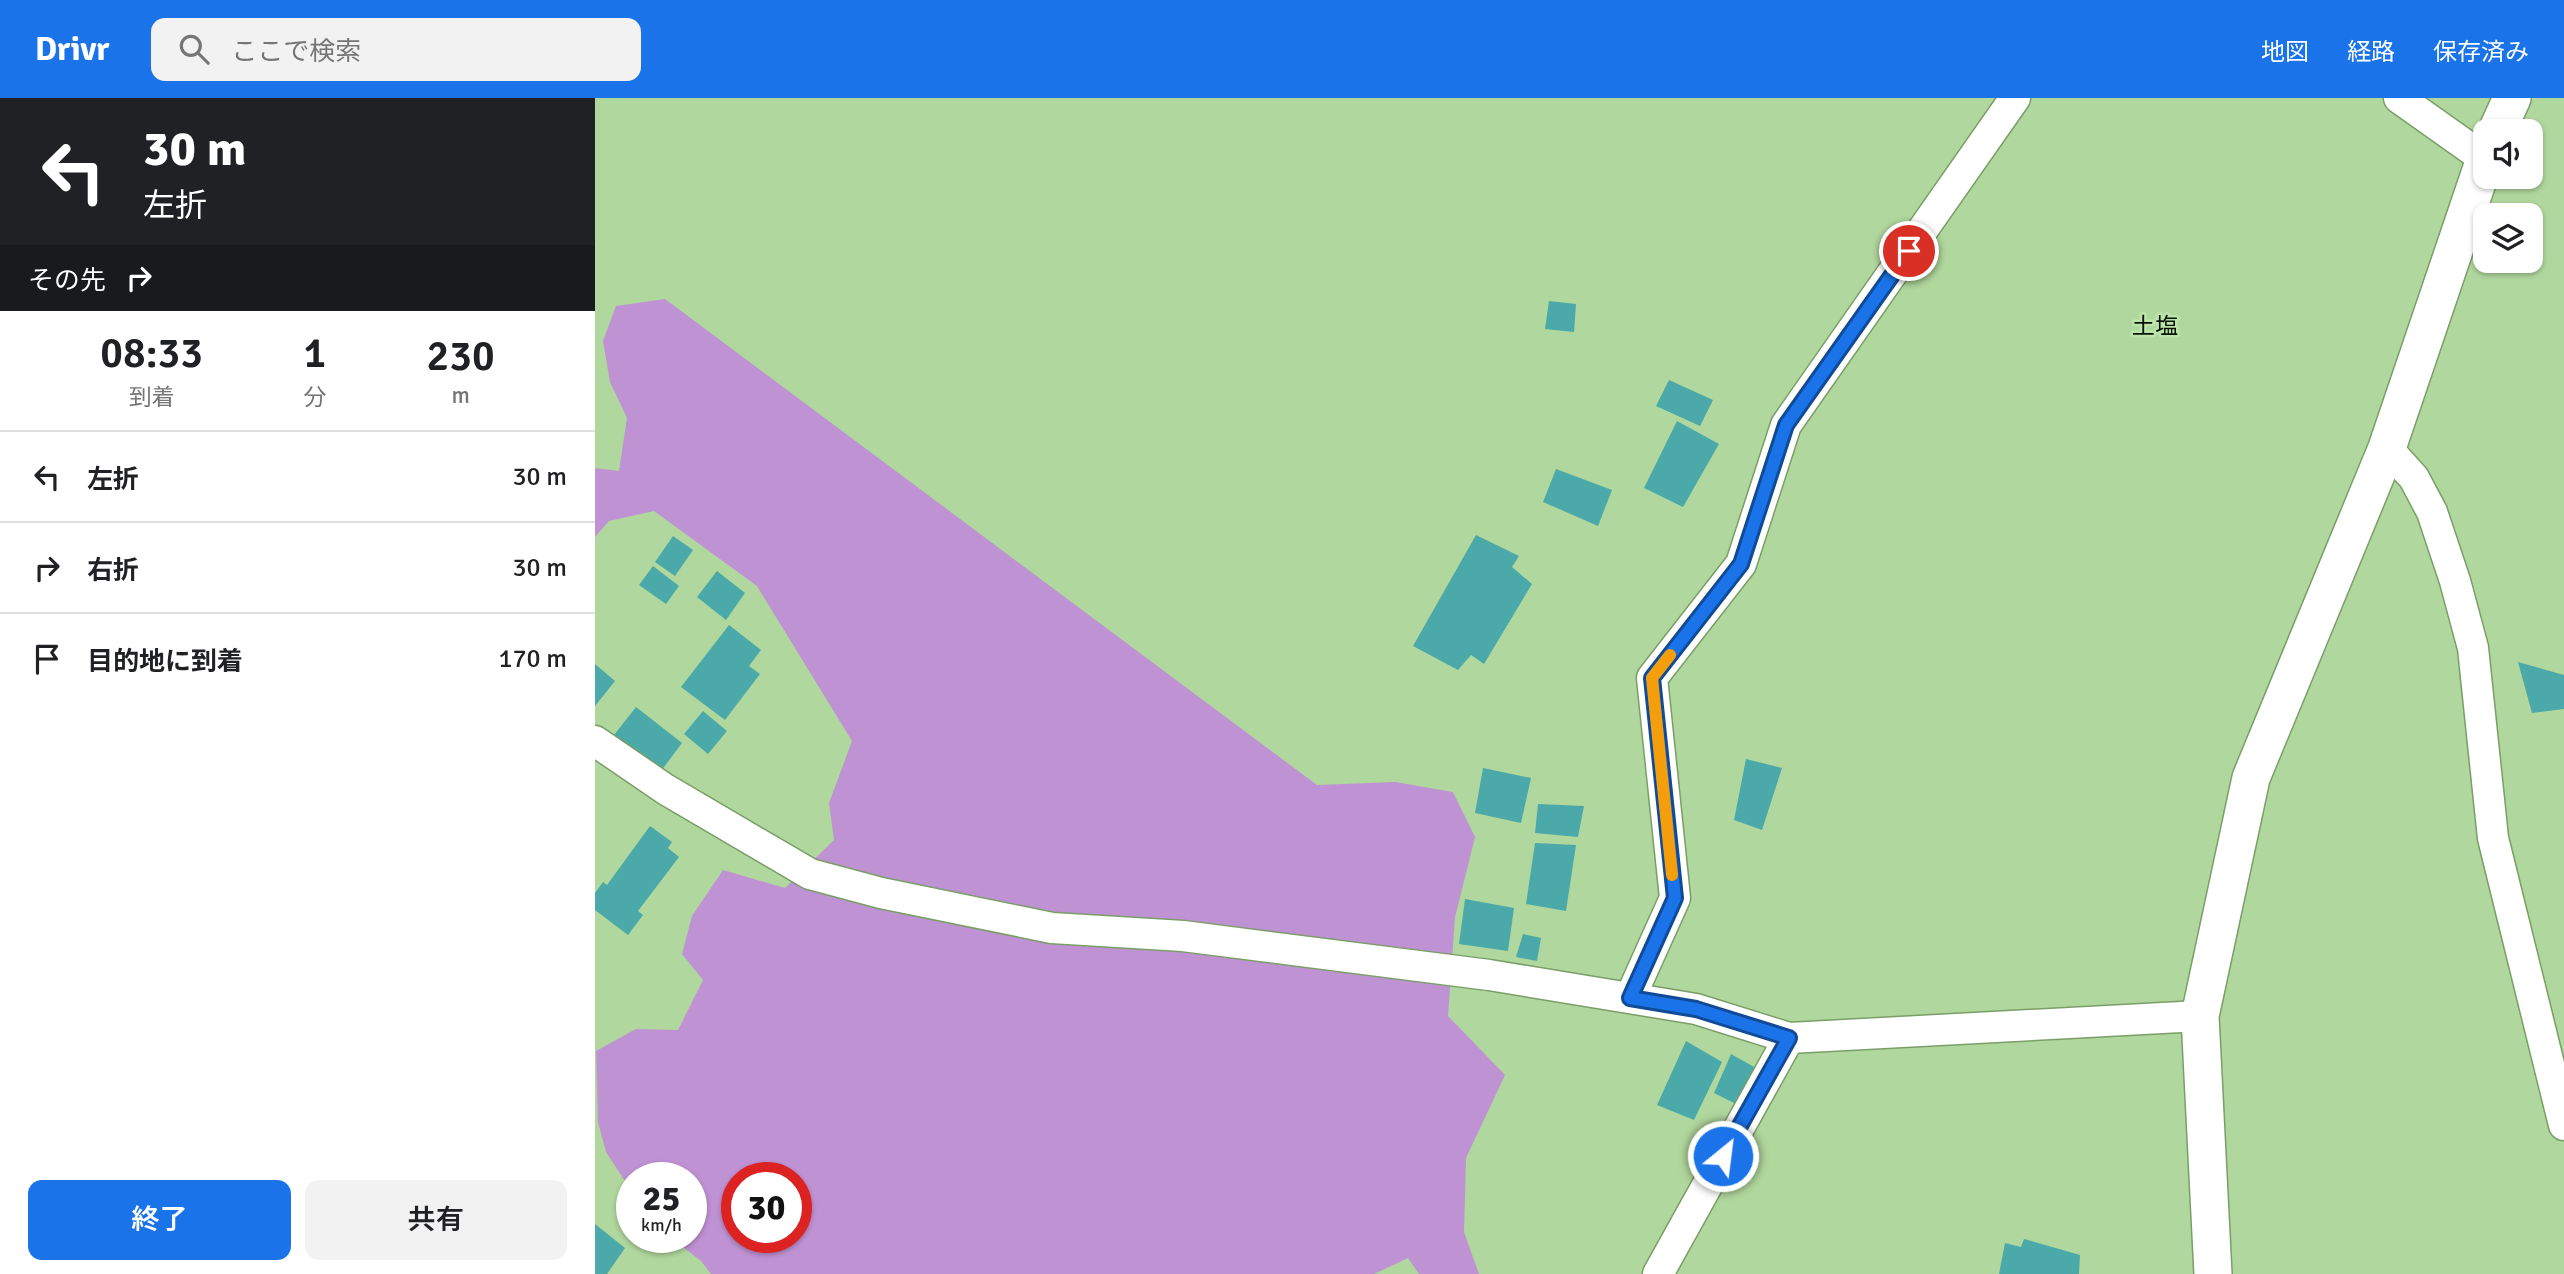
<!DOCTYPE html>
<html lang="ja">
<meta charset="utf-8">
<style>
body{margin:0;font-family:Signika,"Noto Sans JP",sans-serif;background:#f2f2f2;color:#202124;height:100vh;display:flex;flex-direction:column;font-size:26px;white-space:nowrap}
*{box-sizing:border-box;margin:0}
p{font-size:23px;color:#757577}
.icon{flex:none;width:38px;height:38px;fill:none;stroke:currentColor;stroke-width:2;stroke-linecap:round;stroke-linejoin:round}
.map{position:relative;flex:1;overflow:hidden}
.drawer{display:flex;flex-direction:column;background:#fff;width:595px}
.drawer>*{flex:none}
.top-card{background:#202124;color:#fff;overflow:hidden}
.tools{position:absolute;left:1878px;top:21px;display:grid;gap:14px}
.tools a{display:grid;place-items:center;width:70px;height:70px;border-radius:14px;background:#fff;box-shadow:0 2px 5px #0004;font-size:35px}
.speed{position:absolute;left:21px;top:1064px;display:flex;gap:14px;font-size:35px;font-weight:700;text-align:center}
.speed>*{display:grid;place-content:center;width:91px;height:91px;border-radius:50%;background:#fff;box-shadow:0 2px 5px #0004;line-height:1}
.speed small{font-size:18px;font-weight:400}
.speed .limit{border:10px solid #d22;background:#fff;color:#111}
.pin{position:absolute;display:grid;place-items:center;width:60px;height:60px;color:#fff;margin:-30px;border:4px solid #fff;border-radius:50%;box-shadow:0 2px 7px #0007}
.me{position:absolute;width:77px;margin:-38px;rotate:29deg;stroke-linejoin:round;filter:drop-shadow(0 0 5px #0008)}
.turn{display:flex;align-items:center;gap:24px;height:147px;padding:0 28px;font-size:32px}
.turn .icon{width:91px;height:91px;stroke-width:2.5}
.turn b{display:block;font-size:49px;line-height:60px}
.then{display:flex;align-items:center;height:66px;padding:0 28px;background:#0003;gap:14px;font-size:26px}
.eta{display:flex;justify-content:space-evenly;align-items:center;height:119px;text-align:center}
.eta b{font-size:42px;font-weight:600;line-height:49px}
.button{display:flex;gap:14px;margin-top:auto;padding:14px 28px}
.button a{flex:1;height:80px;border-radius:14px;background:#1a73e8;color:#fff;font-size:28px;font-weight:600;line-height:80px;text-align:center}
.button a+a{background:#f2f2f2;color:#202124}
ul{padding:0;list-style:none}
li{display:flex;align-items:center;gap:21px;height:91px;padding:0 28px;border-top:2px solid #e0e0e0}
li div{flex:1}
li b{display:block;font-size:26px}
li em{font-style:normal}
header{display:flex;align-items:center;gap:42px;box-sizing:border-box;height:98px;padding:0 35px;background:#1a73e8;color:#fff}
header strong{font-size:33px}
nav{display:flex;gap:38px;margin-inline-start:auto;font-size:24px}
.search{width:490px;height:63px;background:#f2f2f2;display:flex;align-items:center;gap:18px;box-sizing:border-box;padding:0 24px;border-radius:14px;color:#757577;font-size:26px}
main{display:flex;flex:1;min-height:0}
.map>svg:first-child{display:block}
.green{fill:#bf92d3;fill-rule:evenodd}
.building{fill:#4ca9a9}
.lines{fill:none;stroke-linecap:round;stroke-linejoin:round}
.minor-casing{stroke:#7a9e67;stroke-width:33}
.tertiary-casing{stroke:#7a9e67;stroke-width:40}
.minor{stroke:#fff;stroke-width:30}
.tertiary{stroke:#fff;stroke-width:37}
.route-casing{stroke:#114b97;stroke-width:18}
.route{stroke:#1a73e8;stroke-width:12}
.slow{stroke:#f59e0b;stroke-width:12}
.labels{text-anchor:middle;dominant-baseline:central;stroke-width:5;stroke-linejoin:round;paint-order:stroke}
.quarter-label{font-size:23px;fill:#061201;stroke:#bde4aa}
</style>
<header>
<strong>Drivr</strong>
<div class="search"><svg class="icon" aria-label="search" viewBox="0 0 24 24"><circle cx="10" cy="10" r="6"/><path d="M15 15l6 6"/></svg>ここで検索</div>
<nav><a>地図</a><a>経路</a><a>保存済み</a></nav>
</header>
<main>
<section class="drawer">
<div class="top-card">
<div class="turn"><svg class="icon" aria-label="left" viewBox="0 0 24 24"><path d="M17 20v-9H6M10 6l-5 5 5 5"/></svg><div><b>30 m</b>左折</div></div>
<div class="then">その先<svg class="icon" aria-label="right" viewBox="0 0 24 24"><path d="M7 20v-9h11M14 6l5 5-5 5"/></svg></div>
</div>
<div class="eta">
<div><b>08:33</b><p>到着</p></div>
<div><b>1</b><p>分</p></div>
<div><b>230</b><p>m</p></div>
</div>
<ul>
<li><svg class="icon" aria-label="left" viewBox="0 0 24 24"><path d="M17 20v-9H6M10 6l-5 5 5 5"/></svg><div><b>左折</b></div><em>30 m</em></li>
<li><svg class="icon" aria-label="right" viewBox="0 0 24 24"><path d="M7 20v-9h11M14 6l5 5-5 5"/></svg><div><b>右折</b></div><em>30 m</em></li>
<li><svg class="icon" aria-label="arrive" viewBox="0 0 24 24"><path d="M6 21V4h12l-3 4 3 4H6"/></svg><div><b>目的地に到着</b></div><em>170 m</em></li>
</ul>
<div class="button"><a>終了</a><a>共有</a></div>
</section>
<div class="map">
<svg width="1969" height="1176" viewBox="0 0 1969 1176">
<rect width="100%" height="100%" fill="#b0d79d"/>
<path class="green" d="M70,201L722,687L800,684L858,694L880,739L860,819L853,918L910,977L871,1060L869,1134L884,1176H824L813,1160L779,1176H116L106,1163L75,1139H96V1080H37V1094L11,1054L3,1024L1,953L41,931L83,932L108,882L87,856L97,818L128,772L190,790L239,742L234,705L257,643L162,488L59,413L14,423L0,439V370L24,373L32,320L15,284L8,243L21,208ZM142,1080H201V1139H142Z"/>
<path class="building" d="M954,203L981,206L979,234L950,231Z
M1074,282L1118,302L1105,328L1061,308Z
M1082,323L1124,346L1088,409L1049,390Z
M961,371L1017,392L1003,428L948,404Z
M881,437L924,458L917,469L937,486L889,566L876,557L863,572L818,548Z
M78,438L98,452L80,478L60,464Z
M58,468L84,488L71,506L44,487Z
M122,473L150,495L131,522L102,499Z
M134,527L166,552L154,568L165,576L130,622L86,589Z
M1923,564L1969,577V611L1937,615Z
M0,566L20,583L0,608Z
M41,609L87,645L66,673L19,637Z
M108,613L132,633L113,656L89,636Z
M1151,661L1187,670L1167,732L1139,722Z
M888,670L936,680L926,725L880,715Z
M943,706L989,708L983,739L940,735Z
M55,728L77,744L73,750L84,759L43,813L48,817L33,837L0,812V795L8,784L12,787Z
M940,745L981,747L971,813L931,806Z
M870,801L919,810L913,853L864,846Z
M928,836L946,840L942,863L921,859Z
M1091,943L1127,964L1099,1022L1062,1007Z
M1136,956L1161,970L1143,1007L1119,995Z
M0,1126L30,1150L12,1176H0Z
M1429,1141L1485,1157L1484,1176H1404L1410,1145L1426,1149Z"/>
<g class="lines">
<g class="minor-casing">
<path id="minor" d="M1804,0L1890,61
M1792,350L1819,380L1837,414L1860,483L1878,550L1898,740L1969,1027
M0,643L70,691L215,776L286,795L457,830L588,838L894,877L1101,911L1194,940L1605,918
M1035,900L1080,800L1057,580L1146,466L1191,327L1420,0
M1063,1176L1194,940"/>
</g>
<g class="tertiary-casing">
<path id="tertiary" d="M1902,33L1917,0
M1618,1176L1605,918L1656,680L1792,350L1890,61"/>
</g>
<use href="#minor" class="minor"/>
<use href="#tertiary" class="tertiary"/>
</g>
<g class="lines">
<g class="route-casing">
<path id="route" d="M1128,1058L1194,940L1101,911L1035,900L1080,800L1057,580L1146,466L1191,327L1314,153"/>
</g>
<use href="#route" class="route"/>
<path class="slow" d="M1075,557L1057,580L1077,777"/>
</g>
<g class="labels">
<g class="quarter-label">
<text x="1560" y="228">土塩</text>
</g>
</g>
</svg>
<div class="tools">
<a><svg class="icon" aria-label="sound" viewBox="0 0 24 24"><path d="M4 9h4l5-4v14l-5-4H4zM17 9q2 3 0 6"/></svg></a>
<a><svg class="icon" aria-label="layers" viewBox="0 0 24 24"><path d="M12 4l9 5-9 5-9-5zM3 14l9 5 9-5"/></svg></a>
</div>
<div class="speed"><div>25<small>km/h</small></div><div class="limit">30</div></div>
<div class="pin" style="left:1314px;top:153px;background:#d93025"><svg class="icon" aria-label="arrive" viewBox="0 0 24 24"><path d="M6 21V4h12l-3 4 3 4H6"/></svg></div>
<svg class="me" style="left:1128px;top:1058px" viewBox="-20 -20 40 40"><circle r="17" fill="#1a73e8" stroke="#fff" stroke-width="3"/><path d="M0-11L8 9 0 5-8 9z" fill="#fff"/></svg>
</div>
</main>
